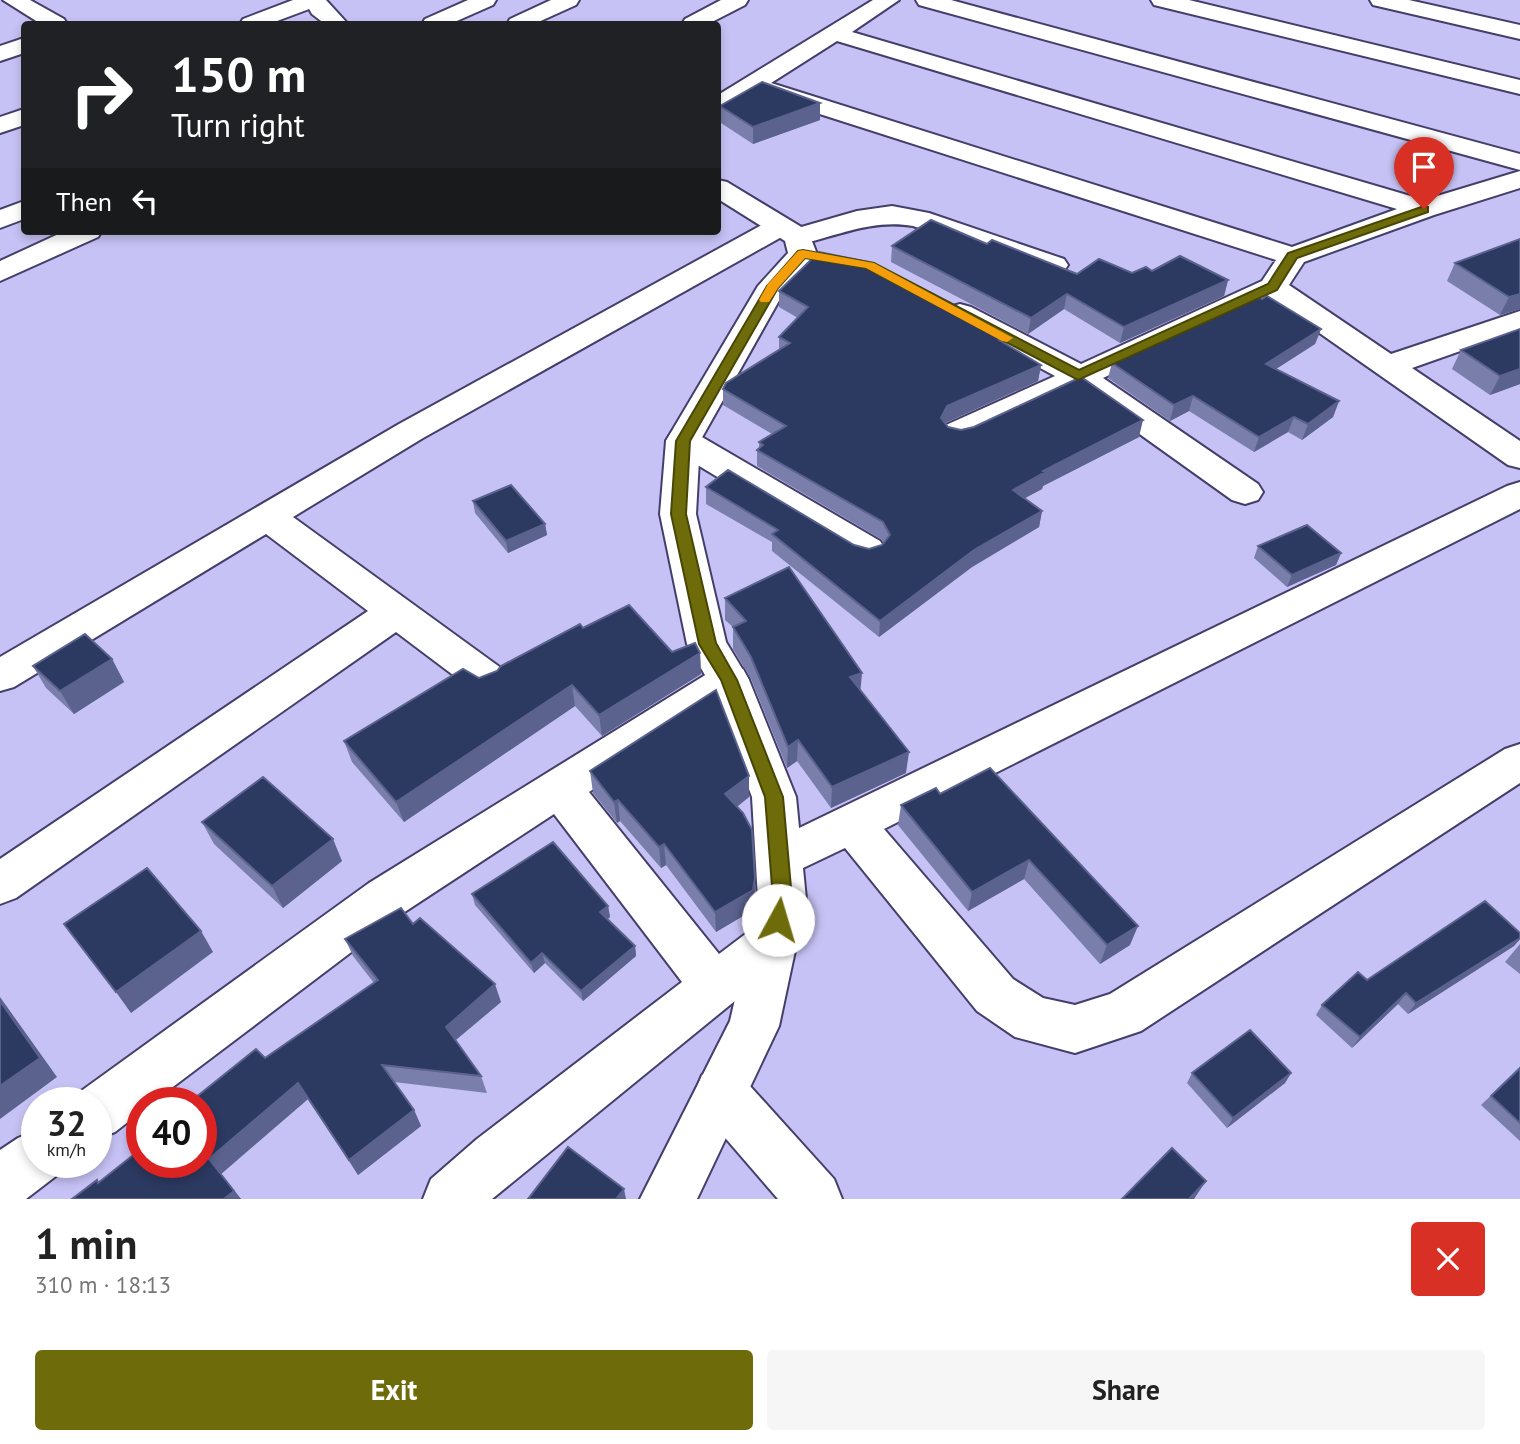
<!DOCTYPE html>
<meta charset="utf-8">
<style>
body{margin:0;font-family:"PT Sans",sans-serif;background:#f6f6f6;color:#222;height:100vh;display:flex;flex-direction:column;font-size:26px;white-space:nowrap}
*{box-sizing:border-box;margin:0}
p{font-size:23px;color:#767676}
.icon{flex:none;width:38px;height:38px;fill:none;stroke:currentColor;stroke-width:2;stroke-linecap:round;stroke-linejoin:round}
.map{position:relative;height:1199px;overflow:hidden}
.details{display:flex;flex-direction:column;background:#fff;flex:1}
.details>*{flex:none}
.banner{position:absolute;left:21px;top:21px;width:700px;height:214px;border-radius:7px;box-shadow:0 4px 10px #0003;background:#202124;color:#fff;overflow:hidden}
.speed{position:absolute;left:21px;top:1087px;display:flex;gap:14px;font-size:35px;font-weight:700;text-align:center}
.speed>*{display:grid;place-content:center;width:91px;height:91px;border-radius:50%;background:#fff;box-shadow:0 4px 10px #0003;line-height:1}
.speed small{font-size:18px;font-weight:400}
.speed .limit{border:10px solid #d22;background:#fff;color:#111}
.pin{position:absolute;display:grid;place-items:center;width:60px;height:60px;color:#fff;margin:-72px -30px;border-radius:50% 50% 50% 0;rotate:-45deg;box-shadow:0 0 7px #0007}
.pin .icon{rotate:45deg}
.me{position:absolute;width:77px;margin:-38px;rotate:6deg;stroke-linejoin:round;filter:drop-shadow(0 0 5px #0008)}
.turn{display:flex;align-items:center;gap:24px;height:147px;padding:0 35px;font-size:32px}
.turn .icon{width:91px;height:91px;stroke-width:2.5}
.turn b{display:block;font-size:49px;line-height:60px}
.then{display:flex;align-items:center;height:66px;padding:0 35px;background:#0003;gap:14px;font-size:26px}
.round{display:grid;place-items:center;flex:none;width:74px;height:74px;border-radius:7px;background:#f6f6f6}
.head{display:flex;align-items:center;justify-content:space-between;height:119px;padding:0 35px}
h1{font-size:42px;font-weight:700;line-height:52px}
.button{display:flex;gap:14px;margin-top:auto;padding:14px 35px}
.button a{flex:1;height:80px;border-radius:7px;background:#6e6c0a;color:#fff;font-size:28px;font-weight:700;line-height:80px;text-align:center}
.button a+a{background:#f6f6f6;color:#222}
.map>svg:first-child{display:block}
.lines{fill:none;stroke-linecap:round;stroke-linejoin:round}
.minor-casing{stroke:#443f6a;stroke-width:4}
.tertiary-casing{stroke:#443f6a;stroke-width:4}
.motorway-casing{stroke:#443f6a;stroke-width:4}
.minor{fill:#fff;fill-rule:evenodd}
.tertiary{fill:#fff;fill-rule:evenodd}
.motorway{fill:#fff;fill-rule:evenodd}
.wall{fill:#797eab}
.shaded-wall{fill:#5a628d}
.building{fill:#2c3961;stroke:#5a628d;stroke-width:2}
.route{fill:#6e6c0a;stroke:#484606;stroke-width:2}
.slow{fill:#f59e0b}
</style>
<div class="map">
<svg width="1520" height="1199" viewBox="0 0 1520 1199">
<rect width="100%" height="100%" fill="#c6c2f5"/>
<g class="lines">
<g class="minor-casing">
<path id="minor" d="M3,0H30L64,19L67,24H41Z
M293,0H323L320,5L269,24H240L243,19Z
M721,0H748L745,5L708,24H682L685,19Z
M873,0H899L852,32L1424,200L1520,171V188L1434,215L1304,262L1289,285L1391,354L1520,311V330L1412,368L1520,441V468L1508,465L1271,299L1103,378L1258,484L1263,492L1258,500L1245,504L1232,500L1078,390L970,441L958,444L946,441L941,433L946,425L1055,376L949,319L945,313L949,307L960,304L971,307L1081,364L1262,281L1276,260L754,93L727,110L718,112V95ZM837,41L1397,209L1292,247L771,83Z
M916,0H951L1520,154V170L919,5Z
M1151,0H1189L1520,80V94L1154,5Z
M1370,0H1409L1520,25V39L1373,5Z
M24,38V53L0,61V46Z
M24,109V125L0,133V117Z
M892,206L929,213L1064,259L1068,265L1064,271L1054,274L913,226C872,219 837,236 798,245L788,243L785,235L423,438L293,517L501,668L507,679L501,690L487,695L473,690L396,632L16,898L0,904V859L368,611L266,534L14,687L0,691V657L399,424L769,221L779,219L789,221L793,227L791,230L857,211Z
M683,430L695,433L880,541L886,550L880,559L867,563L854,559L671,449L666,441L671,433Z
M1520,482V509L884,829L1013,979L1043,998L1075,1005L1110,994L1505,749L1520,744V783L1141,1031L1075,1053L1015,1037L977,1011L845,848L780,879L764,873L757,859L764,845L1507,486Z
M729,664L743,669L749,680L743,691L589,792L719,954L756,926L773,919L790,926L797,941L790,956L492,1199H423L431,1179L477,1139L682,982L554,814L403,913L153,1102H142V1111L115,1132L96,1139V1102H74L77,1094L369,883L715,669Z
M721,1067L740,1075L834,1179L842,1199H778L702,1111L695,1093L702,1075Z
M37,1130V1162H62L56,1176L26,1199H0V1150L18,1138Z"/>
</g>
<g class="tertiary-casing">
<path id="tertiary" d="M304,0H326L348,24H325L312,14Z
M718,180L727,182L808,231L817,254L785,290L700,441L696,514L726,642L749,680L796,797L806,899L779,1026L697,1199H640L730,1021L758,899L752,797L709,682L687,644L660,514L666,441L758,286L788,253L785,241L718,199Z"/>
</g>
<g class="motorway-casing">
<path id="motorway" d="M468,0H496L493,5L450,24H422L425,19Z
M551,0H579L576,5L534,24H507L510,19Z
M24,201V219L0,228V210Z
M65,231H102L98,237L0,281V261Z"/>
</g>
<use href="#minor" class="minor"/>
<use href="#tertiary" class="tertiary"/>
<use href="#motorway" class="motorway"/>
</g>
<path class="wall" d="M820,103V120L753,144L721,123L720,106Z
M1520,239V309L1500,315L1447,281L1455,263Z
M892,246L1077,274L1132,273L1152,271L1228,280L1224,296L1120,343L1064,309L1028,334L891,262Z
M779,291L1006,335L1004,343L1041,365L1038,381L945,423L948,427L961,430L1139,437L1043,486L1042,489L1025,498L1042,511L1039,527L972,567L879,637L772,551V542L706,504V487L854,545L869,549L882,545L884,543L881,539L757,466V450L759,448V442L772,434L723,405V389L779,350V337L798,318L779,307Z
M1321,329L1315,344L1276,369L1339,401L1333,417L1302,440L1288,432L1254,452L1189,411L1170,421L1108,378L1112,363Z
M1461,350L1520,384L1490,395L1452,369Z
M473,501L545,524L547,535L508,553L475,513Z
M1258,546L1341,553L1336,565L1287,587L1254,558Z
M725,598L860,690L906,773L831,808L797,761L787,768L751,679L733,649V627L725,620Z
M583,628L672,652L700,653L701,674L602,736L575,706L404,822L352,762L344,741L479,678L497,671Z
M112,659L124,682L74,714L46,688L33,666Z
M990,768L1130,945L1100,964L1024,879L968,911L898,825L901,805L940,794Z
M590,771L749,776V797L737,807L755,899L753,910L716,932L666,865L661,868L620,821L617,823L593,793Z
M202,822L342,861L283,908L214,844Z
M472,894L608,906L610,917L608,919L635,946L636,956L583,1001L545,963L534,973L475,905Z
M413,924L501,1002L456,1040L481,1076L487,1093L394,1082L414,1110L421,1126L358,1175L308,1099L221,1174L241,1199H72L99,1182L374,983L353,956L345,939Z
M1520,933V939L1514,946L1408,1014L1398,1004L1352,1048L1316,1015L1322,1005L1367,980Z
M1520,944V974L1505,962Z
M1520,1068V1141L1481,1105Z
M1192,1073H1291L1285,1083L1227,1128L1187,1083Z"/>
<path class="shaded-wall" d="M820,103V120L753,144V127Z
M1228,280L1224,296L1120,343L1124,327Z
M1067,294L1064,309L1028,334L1031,318Z
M1520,294V309L1500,315L1509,297Z
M1321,329L1315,344L1260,379L1266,364Z
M1006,335L1003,351L999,340Z
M1041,365L1038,381L945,423L939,434L941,418L947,406Z
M1520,369V384L1490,395L1500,376Z
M1193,396L1189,411L1170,421L1174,405Z
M1339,401L1333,417L1302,440L1308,424Z
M1294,417L1288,432L1254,452L1259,437Z
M1143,420L1139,437L1043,486L1042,489L1010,506L1013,490L1043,471Z
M1042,511L1039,527L972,567L879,637L880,621L974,550Z
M545,524L547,535L508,553L506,541Z
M1341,553L1336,565L1287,587L1292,575Z
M700,653L701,674L602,736L599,715Z
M112,659L124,682L74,714L60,691Z
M862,673L860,695L850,677Z
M572,685L575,706L404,822L396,802Z
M798,740L797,761L787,768L788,747Z
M909,752L906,773L831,808L832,787Z
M749,776V797L726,815L725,794Z
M618,800L620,821L617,823L614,802Z
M333,839L342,861L283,908L272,886Z
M664,844L666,865L661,868L659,847Z
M1029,860L1024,879L968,911L972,892Z
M755,878V899L753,910L716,932L715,912Z
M608,906L610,917L602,923L600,912Z
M1138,926L1130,945L1100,964L1107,945Z
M201,931L213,952L131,1013L116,992Z
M1520,938V939L1514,946L1408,1014L1416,1003Z
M635,946L636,956L583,1001L581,991Z
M542,953L545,963L534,973L531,963Z
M495,984L501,1002L452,1043L446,1027Z
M1406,993L1398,1004L1352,1048L1360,1037Z
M0,997L57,1077L0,1119Z
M1291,1073L1285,1083L1227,1128L1233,1118Z
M298,1083L308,1099L221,1174L241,1199H224L209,1159Z
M414,1110L421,1126L358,1175L349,1160Z
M1206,1181L1194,1199H1189Z
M624,1189L626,1199H616Z"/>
<path class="building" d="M762,82L820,103L753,127L720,106Z
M931,220L987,244L992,240L1077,274L1099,259L1132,273L1146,267L1152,271L1180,256L1228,280L1124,327L1067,294L1031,318L892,246Z
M1520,239V294L1509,297L1455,263Z
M819,252L868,262L1006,335L999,340L1041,365L947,406L941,418L948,427L961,430L974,427L1081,377L1143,420L1043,471L1045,472L1013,490L1042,511L974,550L880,621L772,534L778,530L706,487L728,470L854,545L869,549L882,545L890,535L883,522L757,450L763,445L759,442L786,426L723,389L726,383L790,343L779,337L808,307L779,291Z
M1257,296L1262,299L1267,296L1321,329L1266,364L1339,401L1308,424L1294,417L1259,437L1193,396L1174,405L1112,363Z
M1520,329V369L1500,376L1461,350Z
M511,485L545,524L506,541L473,501Z
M1307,525L1341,553L1292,575L1258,546Z
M789,567L862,673L850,677L909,752L832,787L798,740L788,747L751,657L733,627L746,621L725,598Z
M629,605L672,652L695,643L700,653L599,715L572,685L396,802L344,741L463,669L479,678L497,671L501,666L580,624L583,628Z
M85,634L112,659L60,691L33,666Z
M716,690L749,776L725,794L743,813L752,830L755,878L753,890L715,912L664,844L659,847L618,800L614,802L590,771Z
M990,768L1138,926L1107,945L1029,860L972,892L901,805L936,788L940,794Z
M263,777L333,839L272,886L202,822Z
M553,842L608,906L600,912L635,946L581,991L542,953L531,963L472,894Z
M147,868L201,931L116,992L64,924Z
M1485,901L1520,933V938L1416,1003L1406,993L1360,1037L1322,1005L1358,972L1367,980Z
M401,908L413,924L420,918L495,984L446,1027L481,1076L382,1065L414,1110L349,1160L298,1083L209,1159L234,1191L224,1199H72L97,1180L98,1183L142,1148V1162H201V1102H190L256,1049L265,1058L378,980L345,939Z
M0,1001L40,1058L0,1086Z
M1250,1030L1291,1073L1233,1118L1192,1073Z
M1520,1068V1123L1491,1096Z
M568,1147L624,1189L616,1199H528Z
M1172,1148L1206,1181L1189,1199H1122Z"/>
<path class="route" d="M1424,206L1428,207V212L1297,258L1277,290L1078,380L866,268L805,258L778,288L690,441L686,514L716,643L737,680L783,797L792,899L785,926L778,929L771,926L768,920L773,899L765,797L721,680L699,644L671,514L676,441L767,286L798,251L803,250L874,263L1079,370L1268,284L1288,253Z"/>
<path class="slow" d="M803,250L874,263L1013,338L1007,342L1002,341L866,268L805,258L778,288L769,302H761L759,300L768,284L798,251Z"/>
</svg>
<div class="speed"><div>32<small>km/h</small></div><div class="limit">40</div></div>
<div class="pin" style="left:1424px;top:209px;background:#d93025"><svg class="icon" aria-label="arrive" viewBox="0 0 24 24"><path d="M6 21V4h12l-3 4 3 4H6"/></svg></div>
<svg class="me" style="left:778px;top:920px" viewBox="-20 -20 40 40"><circle r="19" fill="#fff"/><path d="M0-13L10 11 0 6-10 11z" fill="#6e6c0a"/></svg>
<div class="banner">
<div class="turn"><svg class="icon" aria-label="right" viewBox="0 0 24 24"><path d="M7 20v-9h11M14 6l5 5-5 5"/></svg><div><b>150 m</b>Turn right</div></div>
<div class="then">Then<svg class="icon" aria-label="left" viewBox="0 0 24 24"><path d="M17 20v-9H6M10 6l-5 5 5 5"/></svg></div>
</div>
</div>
<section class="details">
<div class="head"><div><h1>1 min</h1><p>310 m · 18:13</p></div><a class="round" style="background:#d93025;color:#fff"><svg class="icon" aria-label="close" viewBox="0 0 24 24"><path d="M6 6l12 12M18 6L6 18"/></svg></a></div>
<div class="button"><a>Exit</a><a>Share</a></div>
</section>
